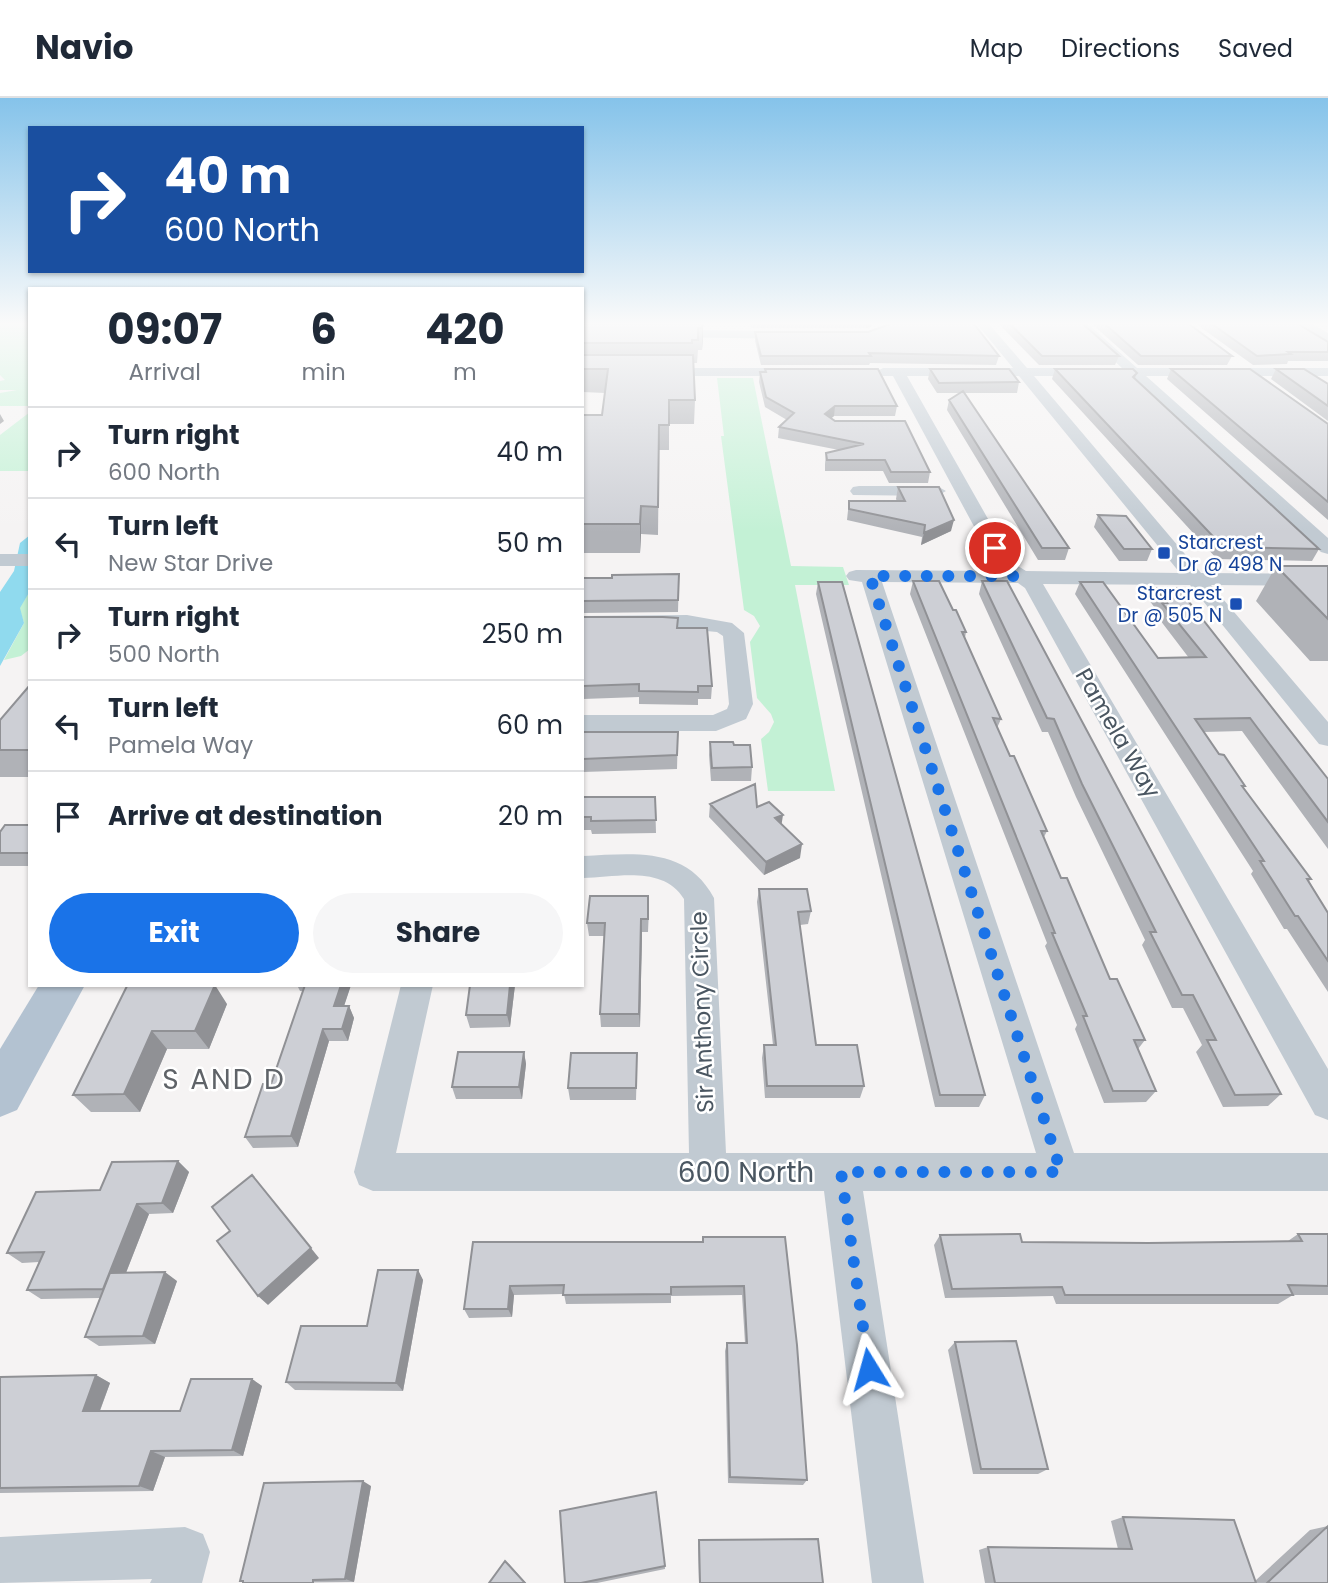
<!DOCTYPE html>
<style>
body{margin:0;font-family:Poppins,sans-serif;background:#f6f6f7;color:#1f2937;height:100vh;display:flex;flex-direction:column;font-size:26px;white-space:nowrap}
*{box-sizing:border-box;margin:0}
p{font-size:23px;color:#747a83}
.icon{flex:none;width:38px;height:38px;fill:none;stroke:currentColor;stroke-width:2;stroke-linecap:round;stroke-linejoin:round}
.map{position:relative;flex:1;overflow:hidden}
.sheet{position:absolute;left:28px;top:189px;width:556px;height:700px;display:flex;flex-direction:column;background:#fff;border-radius:0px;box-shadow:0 2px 5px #0004}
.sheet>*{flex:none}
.guide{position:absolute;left:28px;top:28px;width:556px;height:147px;border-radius:0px;box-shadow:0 2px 5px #0004;background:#1a4fa0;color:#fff;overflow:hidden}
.pin{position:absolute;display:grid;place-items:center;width:60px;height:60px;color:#fff;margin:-30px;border:4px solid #fff;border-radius:50%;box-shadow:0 2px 7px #0007}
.me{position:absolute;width:77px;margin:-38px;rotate:352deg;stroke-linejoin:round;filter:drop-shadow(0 0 5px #0008)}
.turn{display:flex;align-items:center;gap:24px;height:147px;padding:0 21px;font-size:32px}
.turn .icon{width:91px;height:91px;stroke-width:2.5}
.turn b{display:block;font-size:49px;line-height:60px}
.eta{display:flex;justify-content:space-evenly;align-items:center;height:119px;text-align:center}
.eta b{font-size:42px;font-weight:700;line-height:49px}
.cta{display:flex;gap:14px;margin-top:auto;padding:14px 21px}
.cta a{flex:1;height:80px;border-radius:42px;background:#1a73e8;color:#fff;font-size:28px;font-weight:700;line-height:80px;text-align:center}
.cta a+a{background:#f6f6f7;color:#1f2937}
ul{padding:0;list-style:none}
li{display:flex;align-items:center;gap:21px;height:91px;padding:0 21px;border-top:2px solid #e0e1e3}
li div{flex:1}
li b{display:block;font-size:26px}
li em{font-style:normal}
header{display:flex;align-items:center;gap:42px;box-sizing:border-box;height:98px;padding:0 35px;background:#fff;border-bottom:2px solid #e0e1e3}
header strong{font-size:33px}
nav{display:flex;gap:38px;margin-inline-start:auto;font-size:24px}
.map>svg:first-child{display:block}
.green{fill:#c3f1d5}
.water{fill:#90daee}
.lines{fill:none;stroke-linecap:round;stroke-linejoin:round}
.minor{fill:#c1cad2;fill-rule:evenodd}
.primary{fill:#b3c2d1;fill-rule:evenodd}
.wall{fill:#b0b2b7}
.shaded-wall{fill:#909195}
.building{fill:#cdcfd5;stroke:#909195;stroke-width:2}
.route{stroke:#1a73e8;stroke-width:12;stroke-dasharray:0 21.6}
.transit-dot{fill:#1a4fb4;stroke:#fff;stroke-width:2.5}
.labels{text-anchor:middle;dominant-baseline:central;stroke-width:5;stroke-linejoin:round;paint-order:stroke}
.far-transit-label{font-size:19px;fill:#164399;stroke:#fff;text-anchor:start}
.street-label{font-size:23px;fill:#4a5661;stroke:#fff}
.near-neighbourhood-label{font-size:28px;letter-spacing:2px;fill:#5f6368;stroke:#fff}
.near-street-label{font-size:28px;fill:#4a5661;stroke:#fff}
</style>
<header>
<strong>Navio</strong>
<nav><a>Map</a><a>Directions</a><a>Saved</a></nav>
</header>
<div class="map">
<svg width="1328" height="1485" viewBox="0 0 1328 1485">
<rect width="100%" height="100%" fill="#f5f3f3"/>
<path class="green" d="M0,226H30V308H0V295L17,292H0V283L5,282L0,277Z
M717,280H753L791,468L843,469L849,487H795L835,693H768L761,641L769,634L774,624L771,616L757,600L750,544L760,528L754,518L744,512L721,338H724Z
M30,314V373H0V337Z
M30,493V551L21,558L4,562L24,525L19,510Z"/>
<path class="water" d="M30,437V493L20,510L24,525L0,568V494L14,473L20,445Z"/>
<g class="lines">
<path class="minor" d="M977,226H989L1027,270H1122L1075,226H1088L1137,270H1328V278H1146L1328,440V456L1321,454L1130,278H1034L1201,475L1328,476V488L1211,487L1328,624V648L1319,646L1190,487L1043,486L1328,971V1022L1315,1017L1025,490L1018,485L882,484L1074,1055H1328V1093H863L924,1485H872L824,1093H373L359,1087L354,1074L401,887H433L396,1055H689L684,801C664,767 616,779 583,780V758C634,756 686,748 714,800L726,1055H1036L862,484L849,482L846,478L849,474L856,472L998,473L893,278H883L876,274L883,270H1013ZM907,278H1019L1180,475L1026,473L1013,465Z
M1298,226H1312L1328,235V244Z
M666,232L793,233L799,237L793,241L662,239V233Z
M583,270H800L807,274L800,278H583Z
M859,388H937L946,393L937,398L853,397L850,393L853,389Z
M0,456H30V468H0Z
M687,517L732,525L744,535L753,606L746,621L716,633H583V617H713L727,611L729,606L723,538L717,534L663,529L583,530V518Z
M185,1429L203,1436L210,1454L202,1485H150L152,1481L0,1485V1439Z"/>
<path class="primary" d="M39,887H85L17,1012L0,1019V951Z"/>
</g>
<path class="wall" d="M583,226H703L702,252H698L697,265H693L695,302L694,326H669V352H659L658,437L641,436L640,455H583V317H602L605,295L583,294Z
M750,226H872L871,229L866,230H751Z
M886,226H974L999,258L996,267L870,265L869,267H761L755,243V234H868L887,227Z
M999,226H1083L1119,258L1115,267H1039Z
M1092,226H1189L1232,258L1227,267H1138Z
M1196,226H1298L1328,244V263H1288L1287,266L1253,267Z
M765,271L897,308L895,318H834L831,320L930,374L928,385H889L883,373H825V366L826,355L839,352L778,340L779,329L787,322L765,309L759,284L760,274H765Z
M930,271L1019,284L1017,295H964L1069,450L1065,462H1038L947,312L949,302L960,295H937L928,281Z
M1055,271L1137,275L1135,281L1319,451L1312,463L1217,461L1052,281Z
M1171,271L1328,326V422L1167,281Z
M1276,271L1328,286V323L1271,281Z
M898,389L951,433L921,447L922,439L847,422L849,403H897L896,401Z
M1098,417L1152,451L1147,463H1119L1094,429Z
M1276,468H1328V563H1310L1256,503Z
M679,476L678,514L583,515V480H612Z
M913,483L953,512L966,534L965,540L1001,621L997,630L1047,733L1044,739L1061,780L1110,881L1145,942L1138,951L1156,993L1146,1004L1104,1005L1075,931L1077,927L1045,848L1047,845L910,496Z
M982,483L1281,996L1268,1008L1223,1009L1196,954L1202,947L1183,910H1172L1142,847L1145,842L1076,699L1048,634H1042L979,496Z
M818,484L985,997L979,1009H935L816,496Z
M1080,484L1158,560H1189L1157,518L1158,514L1149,502L1155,490L1328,681V751L1242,633L1204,634L1219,656L1245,688L1243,690L1311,781L1309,783L1328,815V894L1287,831H1284L1251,776L1253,773L1075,496Z
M583,519L677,530L712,588L711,601H698V607L639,606V599L583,601Z
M30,587V679H0V622Z
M583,634H678L677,671L583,674Z
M710,644L734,647L752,669L751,683H711L709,657Z
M583,699H655L656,735L592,736L591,732H583Z
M710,706L757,709L800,760L764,777L709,719Z
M30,727V768H0V734Z
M759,791L811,813L808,826L800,827L816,947L864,988L860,1000H765L762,960L764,947H773L757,804Z
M649,811L648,834H642L640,929H601L600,916L605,838H589L587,825Z
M297,887H351L344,908H349L354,920L348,943H329L298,1049L253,1050L245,1039L271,986L303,893H300Z
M515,887L510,929L470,930L466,917Z
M127,888L227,906L209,951H167L140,1014H91L73,997Z
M524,954L526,966L522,1001H456L452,989Z
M637,967L636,1002H570L568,990Z
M178,1063L189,1074L173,1115L149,1116L126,1175L177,1183L155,1246L99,1248L85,1239L100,1200L41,1201L27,1192L39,1164L22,1165L7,1155L100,1092Z
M1298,1136H1328V1197H1293L1278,1206H1056L1053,1198L945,1200L934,1147L940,1137L1022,1144L1148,1145L1288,1143Z
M785,1139L807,1382L803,1387L728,1385L725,1253L727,1245H745L742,1197L671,1198V1205L566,1206L564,1196L514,1197L512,1219L469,1220L464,1211L473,1144H702Z
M418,1172L423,1182L403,1293L295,1292L286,1284L367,1228Z
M955,1244L1048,1371L1038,1376H973L948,1252Z
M96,1277L110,1285L100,1313H180L252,1281L262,1288L243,1358L165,1359L153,1393L0,1395V1279Z
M371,1388L354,1484L243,1485V1484L240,1483Z
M1123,1419L1255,1483L1310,1432L1328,1428V1485H985L979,1452L988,1449L1118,1451L1111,1423Z
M699,1442L823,1485H699L698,1446Z
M665,1468V1471L597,1485H565Z"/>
<path class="shaded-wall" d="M703,226V243L702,252V230Z
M866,226H872L871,229L866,230Z
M835,308L834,318L824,327L825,316Z
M0,316L4,323L0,326Z
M641,408V436L640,455V426Z
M954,422L951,433L921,447L924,435Z
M783,717L781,730L775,720Z
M802,746L800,760L764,777L766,764Z
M641,821L642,834L640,929L639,916Z
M215,887L227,906L209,951L195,933Z
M341,887H351L340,920L334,908Z
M510,887H515L510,929L507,917Z
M349,908L354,920L348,943L342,931Z
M323,931L329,943L298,1049L291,1038Z
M152,933L167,951L140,1014L124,996Z
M524,954L526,966L522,1001L519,989Z
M178,1063L189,1074L173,1115L162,1105Z
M252,1077L319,1160L268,1207L258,1198Z
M137,1106L149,1116L116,1200L103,1191Z
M418,1172L423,1182L403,1293L396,1285Z
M165,1174L177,1183L155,1246L143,1238Z
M510,1188L514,1197L512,1219L508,1211Z
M96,1277L110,1285L97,1320L83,1313Z
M252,1281L262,1288L243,1358L232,1352Z
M151,1353L165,1359L153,1393L139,1388Z
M363,1383L371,1388L354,1484L345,1481Z
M505,1463L509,1466L526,1485H525Z"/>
<path class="building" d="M583,226H703L702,230H698V242H692V245H583Z
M890,226H974L999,258L869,255L871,258H761L755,234H868Z
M1010,226H1083L1119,258H1042Z
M1105,226H1189L1232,258H1141Z
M1212,226H1298L1328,244V254H1288L1291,256L1257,258Z
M583,257H693L695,302H669V327H659L658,409L641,408L640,426H583V317H602L608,271H583Z
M765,271H878L897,308H835L825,316L835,323H905L930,374H891L885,362H827L826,355L864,346L779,329L794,315L766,299L760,274H766Z
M930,271H1009L1019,284L939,285Z
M1055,271H1133L1137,275L1133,279L1319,451L1223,449Z
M1171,271H1250L1328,326V404Z
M1276,271H1304L1328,286V308Z
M963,293L1069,450H1042L949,302Z
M898,389H939L954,422L924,435L925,427L849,411V403H905Z
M1098,417L1126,418L1152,451H1124Z
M1276,468H1328V521Z
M679,476L678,502L583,503V480H612V477Z
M913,483H939L953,512H956L966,534H962L1001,621L993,620L1010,658H1014L1047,733H1041L1061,780H1067L1110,881H1117L1145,942H1134L1156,993H1113L1083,918H1087L1052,835H1055Z
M982,483H1007L1281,996L1235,997L1207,942H1216L1193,897H1182L1150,834H1156L1082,686L1054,621L1047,620Z
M818,484H842L985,997H940Z
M1080,484H1103L1158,560L1206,559L1162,505H1167L1155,490H1178L1328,681V724L1250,620L1195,621L1219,656L1224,657L1245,688H1242L1311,781H1307L1328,815V863L1298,818H1295L1260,763H1264Z
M583,519H663L678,520L677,530H707L712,588H698V594L639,593V586L583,588Z
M30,587V652H0V622Z
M583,634H678L677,657L583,661Z
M710,644H733L734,647H750L752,669L712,670Z
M755,686L757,709L769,704L783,717L775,720L802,746L766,764L710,706Z
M583,699H655L656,722L591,723V719H583Z
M5,727H30V755H0V734Z
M759,791H807L811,813L798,814L816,947H857L864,988H767L764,947H776Z
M590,798H648V821H641L639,916H600L605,825H587Z
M215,887L195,933H152L124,996L73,997L127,888Z
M305,887H341L334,908H349L342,931H323L291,1038L245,1039L263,986H271Z
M470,887H510L507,917H466Z
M458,954H524L519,989H452Z
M571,955H637L636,990H568Z
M178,1063L162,1105L137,1106L103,1191L27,1192L44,1154L7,1155L36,1094L100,1092L112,1064Z
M252,1077L311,1150L258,1198L217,1143L230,1133L212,1109Z
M1020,1136L1022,1144L1148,1145L1302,1143L1298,1136H1328V1188L1288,1187L1293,1197H1065L1062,1189L952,1191L940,1137Z
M703,1139H785L797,1247L807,1382L730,1379L727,1245H747L744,1188L671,1189V1196L563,1197L564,1187L510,1188L508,1211H464L473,1144H703Z
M378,1172H418L396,1285L286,1284L301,1228H367Z
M165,1174L143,1238L85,1239L110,1175Z
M1016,1243L1048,1371H981L955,1244Z
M96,1277L83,1313H180L191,1281H252L232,1352L151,1353L139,1388L0,1390V1279Z
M363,1383L345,1481L313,1482V1485H243V1483H240L264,1385Z
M656,1394L665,1468L581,1485H565L560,1413Z
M1123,1419L1234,1422L1256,1485H995L988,1449L1132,1451Z
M1328,1428V1485H1267Z
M818,1441L823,1485H700L699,1442Z
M505,1463L525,1485H489Z"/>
<linearGradient id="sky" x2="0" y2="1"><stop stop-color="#85c3ea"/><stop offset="0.52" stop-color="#fafafa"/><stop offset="1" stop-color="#fafafa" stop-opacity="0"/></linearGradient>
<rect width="1328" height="434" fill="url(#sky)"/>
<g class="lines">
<path class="route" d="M869,1271L841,1074H1061L870,478H1021L1005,469L995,450"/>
</g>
<g class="transit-dot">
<rect x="1157" y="448" width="14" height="14" rx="3.5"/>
<rect x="1229" y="499" width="14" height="14" rx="3.5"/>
</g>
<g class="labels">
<g class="far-transit-label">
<text x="1178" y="444">Starcrest<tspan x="1178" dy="22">Dr @ 498 N</tspan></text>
<text x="1222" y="495" text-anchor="end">Starcrest<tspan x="1222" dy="22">Dr @ 505 N</tspan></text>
</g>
<g class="street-label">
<text transform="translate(1118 635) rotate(60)">Pamela Way</text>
<text transform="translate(702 914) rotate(-92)">Sir Anthony Circle</text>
</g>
<g class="near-neighbourhood-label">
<text x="224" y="981">S AND D</text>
</g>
<g class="near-street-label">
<text x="746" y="1074">600 North</text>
</g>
</g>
</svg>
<div class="pin" style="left:995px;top:450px;background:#d93025"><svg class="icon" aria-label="arrive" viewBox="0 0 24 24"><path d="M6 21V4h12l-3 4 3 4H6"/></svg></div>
<svg class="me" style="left:869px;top:1271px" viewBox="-20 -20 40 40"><path d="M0-17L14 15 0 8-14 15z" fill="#1a73e8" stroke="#fff" stroke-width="4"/></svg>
<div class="guide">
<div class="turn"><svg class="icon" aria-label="right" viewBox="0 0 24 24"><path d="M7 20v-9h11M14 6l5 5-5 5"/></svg><div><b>40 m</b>600 North</div></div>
</div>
<section class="sheet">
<div class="eta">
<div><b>09:07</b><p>Arrival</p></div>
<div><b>6</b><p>min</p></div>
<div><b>420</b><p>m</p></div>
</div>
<ul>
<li><svg class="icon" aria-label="right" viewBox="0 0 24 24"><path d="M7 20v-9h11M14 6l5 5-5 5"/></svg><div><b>Turn right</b><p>600 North</p></div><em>40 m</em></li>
<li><svg class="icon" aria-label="left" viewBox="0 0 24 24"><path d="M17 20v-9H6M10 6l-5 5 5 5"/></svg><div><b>Turn left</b><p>New Star Drive</p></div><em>50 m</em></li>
<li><svg class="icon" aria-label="right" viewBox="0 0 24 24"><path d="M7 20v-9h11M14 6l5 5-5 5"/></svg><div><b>Turn right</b><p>500 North</p></div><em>250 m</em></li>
<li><svg class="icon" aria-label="left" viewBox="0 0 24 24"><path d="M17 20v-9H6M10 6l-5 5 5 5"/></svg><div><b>Turn left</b><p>Pamela Way</p></div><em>60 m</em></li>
<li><svg class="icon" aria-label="arrive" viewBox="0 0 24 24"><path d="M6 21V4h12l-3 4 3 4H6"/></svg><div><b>Arrive at destination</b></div><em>20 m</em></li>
</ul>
<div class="cta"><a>Exit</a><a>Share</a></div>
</section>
</div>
